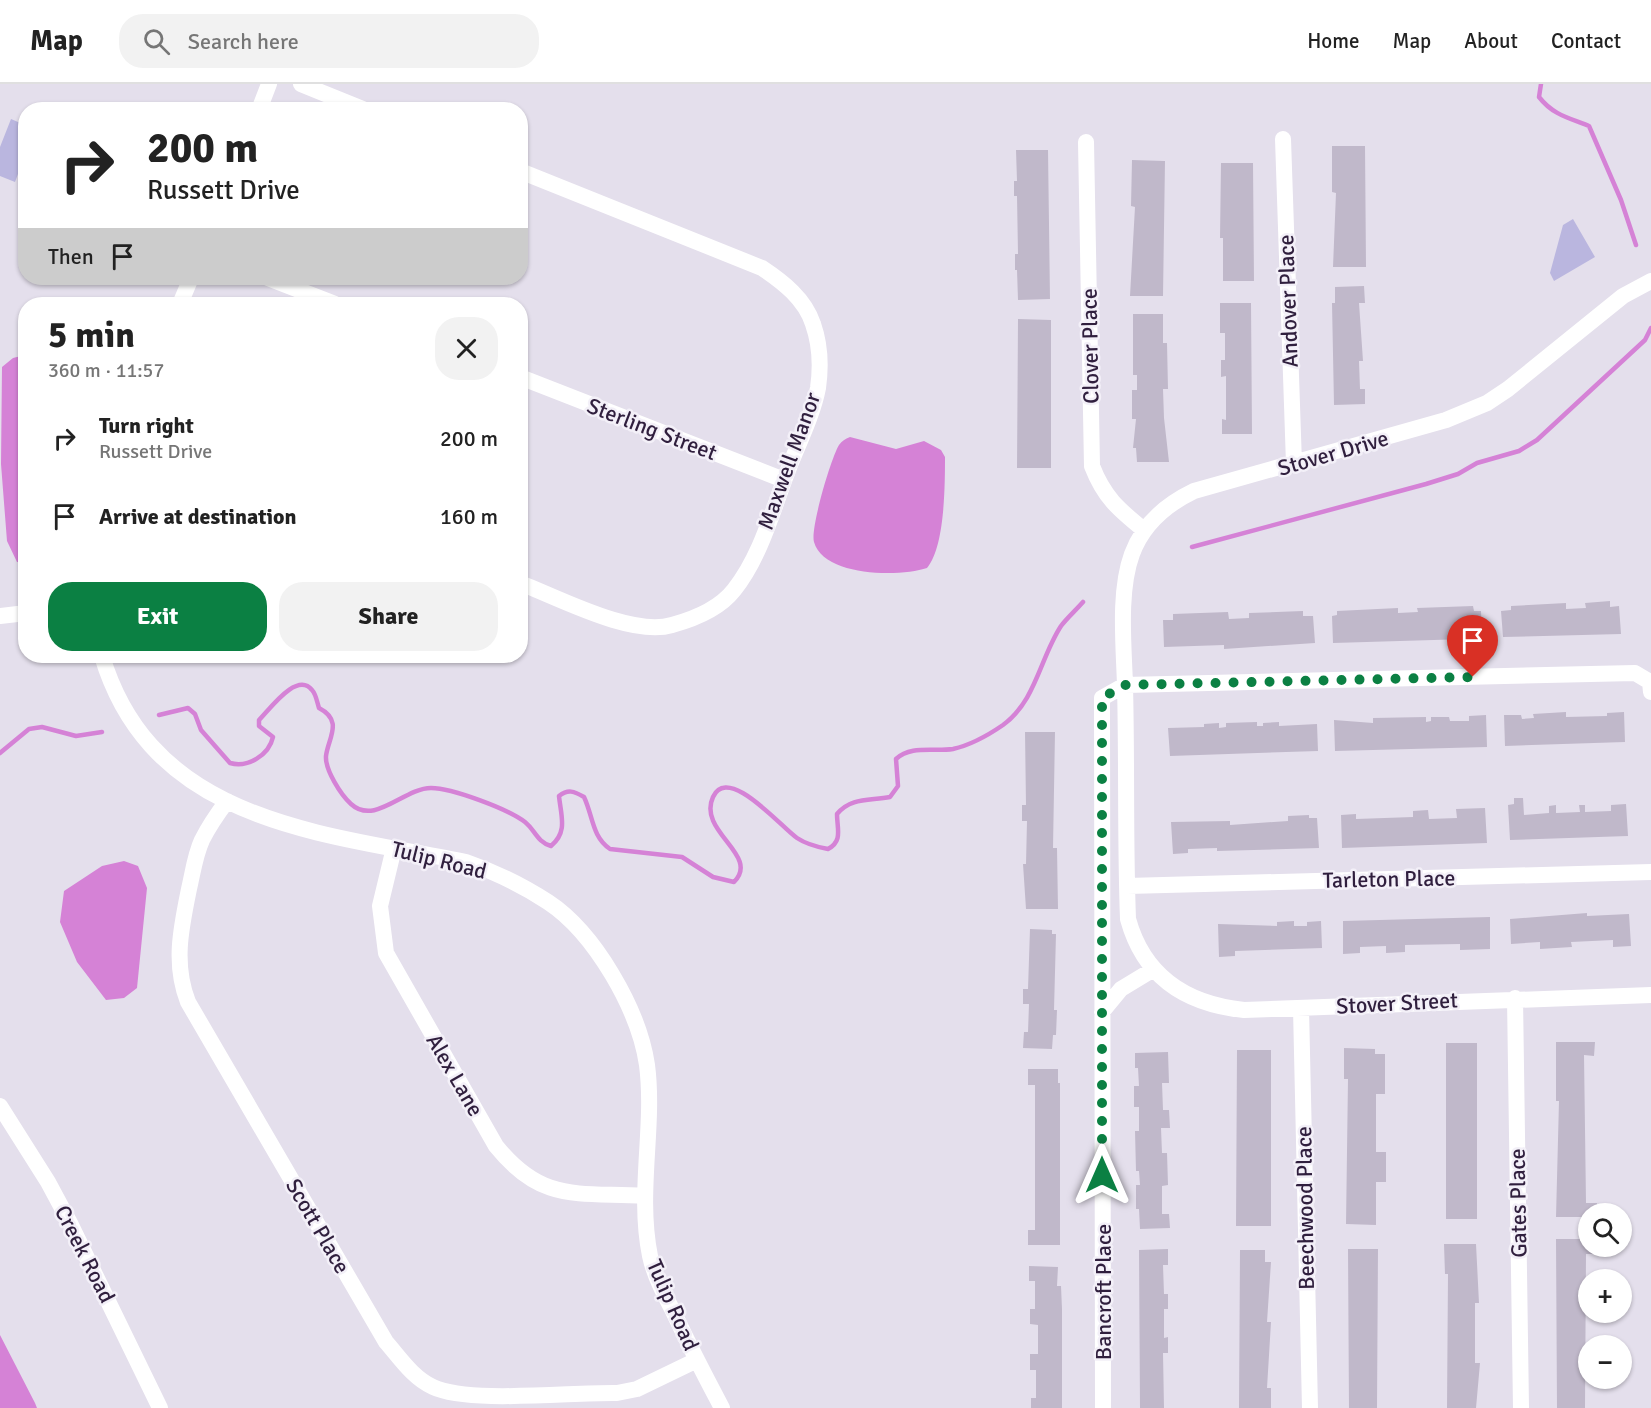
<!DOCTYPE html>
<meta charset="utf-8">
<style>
body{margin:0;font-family:Signika,sans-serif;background:#f2f2f2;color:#222;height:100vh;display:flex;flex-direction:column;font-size:22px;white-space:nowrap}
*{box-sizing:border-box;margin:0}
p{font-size:20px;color:#767676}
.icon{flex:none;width:33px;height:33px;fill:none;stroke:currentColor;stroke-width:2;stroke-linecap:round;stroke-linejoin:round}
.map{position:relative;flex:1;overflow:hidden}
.details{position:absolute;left:18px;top:213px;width:510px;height:366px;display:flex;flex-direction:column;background:#fff;border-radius:24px;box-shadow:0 2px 4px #0004}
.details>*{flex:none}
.banner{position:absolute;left:18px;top:18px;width:510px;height:183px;border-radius:24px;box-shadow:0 2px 4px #0004;background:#fff;color:#222;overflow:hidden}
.buttons{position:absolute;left:1578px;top:1119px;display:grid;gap:12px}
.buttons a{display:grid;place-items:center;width:54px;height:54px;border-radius:50%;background:#fff;box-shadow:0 2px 4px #0004;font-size:30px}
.pin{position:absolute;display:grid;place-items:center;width:51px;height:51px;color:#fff;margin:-62px -26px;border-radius:50% 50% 50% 0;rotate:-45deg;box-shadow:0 0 6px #0007}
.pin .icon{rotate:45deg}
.me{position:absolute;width:66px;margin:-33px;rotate:0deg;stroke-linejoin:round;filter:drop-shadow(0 0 4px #0008)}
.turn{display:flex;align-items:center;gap:21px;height:126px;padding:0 30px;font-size:27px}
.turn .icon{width:78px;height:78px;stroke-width:2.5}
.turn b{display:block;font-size:42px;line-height:51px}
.then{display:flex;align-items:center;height:57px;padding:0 30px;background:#0003;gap:12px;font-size:22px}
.round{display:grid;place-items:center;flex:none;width:63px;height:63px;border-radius:24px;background:#f2f2f2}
.summary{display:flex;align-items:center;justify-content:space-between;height:102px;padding:0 30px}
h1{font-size:36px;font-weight:700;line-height:45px}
.button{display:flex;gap:12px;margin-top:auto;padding:12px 30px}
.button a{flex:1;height:69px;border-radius:24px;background:#0b8043;color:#fff;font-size:24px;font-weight:700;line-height:69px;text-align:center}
.button a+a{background:#f2f2f2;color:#222}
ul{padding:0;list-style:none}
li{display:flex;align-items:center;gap:18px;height:78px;padding:0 30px}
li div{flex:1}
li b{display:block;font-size:22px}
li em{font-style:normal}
header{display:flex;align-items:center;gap:36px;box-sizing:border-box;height:84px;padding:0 30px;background:#fff;border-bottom:2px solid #e0e0e0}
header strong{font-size:28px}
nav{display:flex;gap:33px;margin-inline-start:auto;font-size:21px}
.search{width:420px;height:54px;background:#f2f2f2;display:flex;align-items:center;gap:15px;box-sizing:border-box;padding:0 21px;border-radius:24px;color:#767676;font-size:22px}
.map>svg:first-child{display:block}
.green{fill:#bab6df}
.water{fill:#d582d6}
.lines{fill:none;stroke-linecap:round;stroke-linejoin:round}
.stream{stroke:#d582d6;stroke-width:4.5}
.building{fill:#c0b8ca}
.minor{stroke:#fff;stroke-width:16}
.route{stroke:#0b8043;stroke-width:10;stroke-dasharray:0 18}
.labels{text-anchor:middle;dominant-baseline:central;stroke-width:5;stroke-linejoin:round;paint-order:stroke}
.street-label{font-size:22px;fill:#301f3e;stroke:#f3f0f8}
</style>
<header>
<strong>Map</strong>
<div class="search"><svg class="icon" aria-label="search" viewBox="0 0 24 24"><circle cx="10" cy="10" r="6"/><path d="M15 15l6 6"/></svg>Search here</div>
<nav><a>Home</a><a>Map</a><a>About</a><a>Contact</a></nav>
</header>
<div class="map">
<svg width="1651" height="1324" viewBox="0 0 1651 1324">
<rect width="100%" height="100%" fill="#e4dfec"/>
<path class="green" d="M11,35L25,41V71L15,98L0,92V63Z
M1573,135L1595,173L1554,197L1550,189L1563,141Z"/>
<path class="water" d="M25,271H26L25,479L17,478L7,457L1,380L2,283L13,274Z
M850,353L896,365L924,357L941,366L945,373C945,400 945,463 927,484C900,493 824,493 814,458C810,445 831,374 839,361C842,357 845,355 850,353Z
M124,777L138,782L147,804L137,904L124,914L106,916L77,878L60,838L64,807L102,782Z
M0,1251L35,1319L37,1324H0Z"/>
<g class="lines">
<path class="stream" d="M1541,0L1539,13C1553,31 1569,34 1589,42L1621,116L1636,161
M1192,463L1426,400L1458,390L1477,379L1519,367L1537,356L1645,256L1651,244
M159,631L188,624L195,630L201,646L230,679C248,684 269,671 273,653L259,642V636C270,625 297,587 312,606C316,610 317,618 319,624C344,637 328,654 326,672C325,686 341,711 351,720C375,742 404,704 431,704C452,704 508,725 525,738C535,746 537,758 551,762C568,748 561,732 559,712C568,705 574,707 584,713C593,732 592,753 610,765L682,773L713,793L734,798C761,771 697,748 713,713C728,680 781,743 797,754C806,760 817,763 828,765C843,757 837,745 837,730C851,713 870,717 890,713L898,702L896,675C911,661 933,668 953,665C971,661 987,652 1003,641C1036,617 1040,574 1061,542C1067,534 1076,526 1083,518
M0,669L29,645L42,643L76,652L102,648"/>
</g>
<path class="building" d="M1332,62H1365L1366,183H1333L1336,109L1332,108Z
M1016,66H1048L1050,215L1018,216L1017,186H1015V170H1018L1017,112H1014V97H1017Z
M1132,76L1165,77L1163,212H1130L1135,123L1131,122Z
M1221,79H1253L1254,197H1223V154H1220Z
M1364,202L1365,219H1359L1363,277H1359L1360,305H1365V320L1334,321L1332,219H1335V203Z
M1220,219H1251L1252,350H1222V335L1226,336V292L1221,293V276H1225V249H1220Z
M1133,230H1163V259H1167L1168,305H1163L1164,334L1169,378H1137L1136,364H1133L1136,335H1132V306H1137V291H1133Z
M1018,235L1051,236V384H1017Z
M1610,517V523L1619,522L1621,550L1503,553L1501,527L1511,526V522L1566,519V525L1586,524L1585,519Z
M1473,522L1474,527H1481L1482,558L1467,559V555L1333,559L1332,532L1337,531V527L1398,524V529L1418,528L1417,524Z
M1303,527V532H1313L1315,559L1224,565V561L1164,563L1163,536H1173V530L1228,528L1229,535L1249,534V529Z
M1566,628V633L1607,632V629L1624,628L1625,658L1505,662L1504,631H1521L1522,635L1534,634L1533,630Z
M1486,631L1487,663L1335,667L1334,636L1373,639V634L1426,633V638L1431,637V633H1449L1450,637H1469V632Z
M1257,638V642H1263V639L1279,638V642L1317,640L1318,667L1170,672L1168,644L1204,643V640L1219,639V644L1226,643V639Z
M1025,648H1055L1053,764H1057L1058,825H1026L1023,780H1026L1027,737H1022V721H1026Z
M1514,714H1523L1524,731L1549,729V722L1556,721V729L1580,728L1579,721H1585V728L1611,727V721L1626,720L1628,752L1510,756L1508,721L1514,720Z
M1485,724L1487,759L1342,764L1341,731L1356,730V735L1413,733V727L1428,726L1429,735L1457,734L1456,725Z
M1309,731V734H1317L1319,764L1217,767V764L1188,765V769L1173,770L1171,738L1230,737V741L1288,737V732Z
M1587,829V832L1629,830L1631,862L1613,863V856L1571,858L1572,863L1540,865V858L1511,860L1510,835Z
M1490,833V865L1460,866V860L1405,861V868L1386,869V862L1360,863V869L1343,870V837Z
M1294,837V842H1307V838L1321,837L1322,864L1235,867V872L1219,873L1218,840L1277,842V838Z
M1030,845L1052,846V850H1056L1054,926H1057L1056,951H1053L1052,965L1023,964L1024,948H1028L1029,920H1023V905H1028Z
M1556,958H1595L1594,972L1584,971L1586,1119H1597L1596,1130H1588V1133H1556L1559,1017H1556Z
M1446,959H1477V1135H1446Z
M1344,964L1375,965V970H1385V1010H1376V1068H1386V1098H1376V1141L1346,1140L1348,995H1344Z
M1237,966H1271V1142H1236Z
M1168,968L1169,999H1162L1163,1026H1169L1170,1044H1161L1162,1069H1167L1168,1101L1162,1102V1130H1169L1170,1144L1140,1145L1139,1125H1136V1101H1140L1139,1087H1136L1135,1047H1139V1023H1134V1002H1139L1138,984H1135V969Z
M1028,985H1058V999H1060V1161H1028V1146H1035V1001H1028Z
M1556,1155H1588V1162H1597V1170H1586L1585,1324H1557Z
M1444,1160H1476L1479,1219H1475V1279H1480L1476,1324H1447L1448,1190H1445Z
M1168,1165V1181H1163L1164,1210H1168V1225H1164V1254L1168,1253V1269H1163L1164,1324H1140L1139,1166Z
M1348,1165H1378L1377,1324H1349Z
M1240,1166H1265V1178H1271L1267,1238H1271L1267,1304H1271V1324H1239Z
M1029,1182L1058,1183L1057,1202H1061L1062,1225V1324H1031V1314H1036V1286H1030V1270H1038V1241L1030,1240V1225H1035V1197H1029Z"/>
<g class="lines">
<path class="minor" d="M301,0L365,26
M259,26L269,0
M1283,55L1294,380
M1086,58L1092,382C1104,413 1118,425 1144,446
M520,87L762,184C783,198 805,215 813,240C820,260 821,283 818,304C813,330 800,356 790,381C774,421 762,471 734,506C720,524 694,535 672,541C632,553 559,514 520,499
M268,194L335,220
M1651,197L1623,212L1508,305L1487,319L1446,336L1194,407C1165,421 1143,440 1132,470C1118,508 1124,563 1125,602C1127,680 1125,757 1128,835C1144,893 1186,920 1244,926L1651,911
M180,220L191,194
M520,293L784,396
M0,532L26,529
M102,572C152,739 321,749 466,778C495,788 522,801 548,818C595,849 639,926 647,981C655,1043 637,1108 650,1172C654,1191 664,1210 673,1227C688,1259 705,1292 722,1324
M227,717C218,729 209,742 202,756C195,771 193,788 189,805C181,844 173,880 188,918L386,1258C400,1274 413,1294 433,1303C469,1320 572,1308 617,1309L637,1305L697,1276
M394,764L380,822L386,869L496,1062C542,1119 577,1108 644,1112
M1127,802L1651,788
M1515,914L1521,1324
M1301,924L1310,1324
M1102,928L1121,905L1154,885
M0,1022L48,1098L70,1139L160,1324
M1103,1324L1102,614L1125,601L1635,589L1650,598L1651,608"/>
</g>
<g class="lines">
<path class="route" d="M1102,1091V614L1125,601L1473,593"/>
</g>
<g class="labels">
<g class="street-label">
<text transform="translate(1288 217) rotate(-92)">Andover Place</text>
<text transform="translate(1090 262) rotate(-91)">Clover Place</text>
<text transform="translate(652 345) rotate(21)">Sterling Street</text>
<text transform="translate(1333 369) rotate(-16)">Stover Drive</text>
<text transform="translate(789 377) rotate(-70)">Maxwell Manor</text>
<text transform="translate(439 776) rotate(14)">Tulip Road</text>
<text transform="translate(1389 795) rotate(-1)">Tarleton Place</text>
<text transform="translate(1397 919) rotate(-3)">Stover Street</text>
<text transform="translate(455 991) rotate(60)">Alex Lane</text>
<text transform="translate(1518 1119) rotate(-91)">Gates Place</text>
<text transform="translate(1305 1124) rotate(-91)">Beechwood Place</text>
<text transform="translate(318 1142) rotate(60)">Scott Place</text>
<text transform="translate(85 1170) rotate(63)">Creek Road</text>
<text transform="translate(1103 1208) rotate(-90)">Bancroft Place</text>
<text transform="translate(673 1221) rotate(66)">Tulip Road</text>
</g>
</g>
</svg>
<div class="buttons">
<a><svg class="icon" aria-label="search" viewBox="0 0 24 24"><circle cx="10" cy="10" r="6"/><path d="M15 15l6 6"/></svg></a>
<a>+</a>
<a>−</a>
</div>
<div class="pin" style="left:1473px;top:593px;background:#d93025"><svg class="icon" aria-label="arrive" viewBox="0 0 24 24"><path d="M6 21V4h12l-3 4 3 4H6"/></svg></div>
<svg class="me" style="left:1102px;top:1091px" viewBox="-20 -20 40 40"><path d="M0-17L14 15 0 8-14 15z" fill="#0b8043" stroke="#fff" stroke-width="4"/></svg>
<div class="banner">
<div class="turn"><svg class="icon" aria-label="right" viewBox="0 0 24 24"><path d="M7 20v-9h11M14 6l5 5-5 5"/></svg><div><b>200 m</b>Russett Drive</div></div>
<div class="then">Then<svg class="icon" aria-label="arrive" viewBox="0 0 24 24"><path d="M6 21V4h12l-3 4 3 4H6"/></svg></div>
</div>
<section class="details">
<div class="summary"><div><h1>5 min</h1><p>360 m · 11:57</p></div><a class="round"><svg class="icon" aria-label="close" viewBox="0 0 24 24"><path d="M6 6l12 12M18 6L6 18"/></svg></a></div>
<ul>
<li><svg class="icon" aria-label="right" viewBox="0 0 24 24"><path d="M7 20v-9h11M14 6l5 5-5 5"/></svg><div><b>Turn right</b><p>Russett Drive</p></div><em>200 m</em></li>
<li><svg class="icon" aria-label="arrive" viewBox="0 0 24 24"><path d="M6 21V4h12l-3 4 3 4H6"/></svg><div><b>Arrive at destination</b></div><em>160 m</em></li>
</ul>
<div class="button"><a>Exit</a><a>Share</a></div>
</section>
</div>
